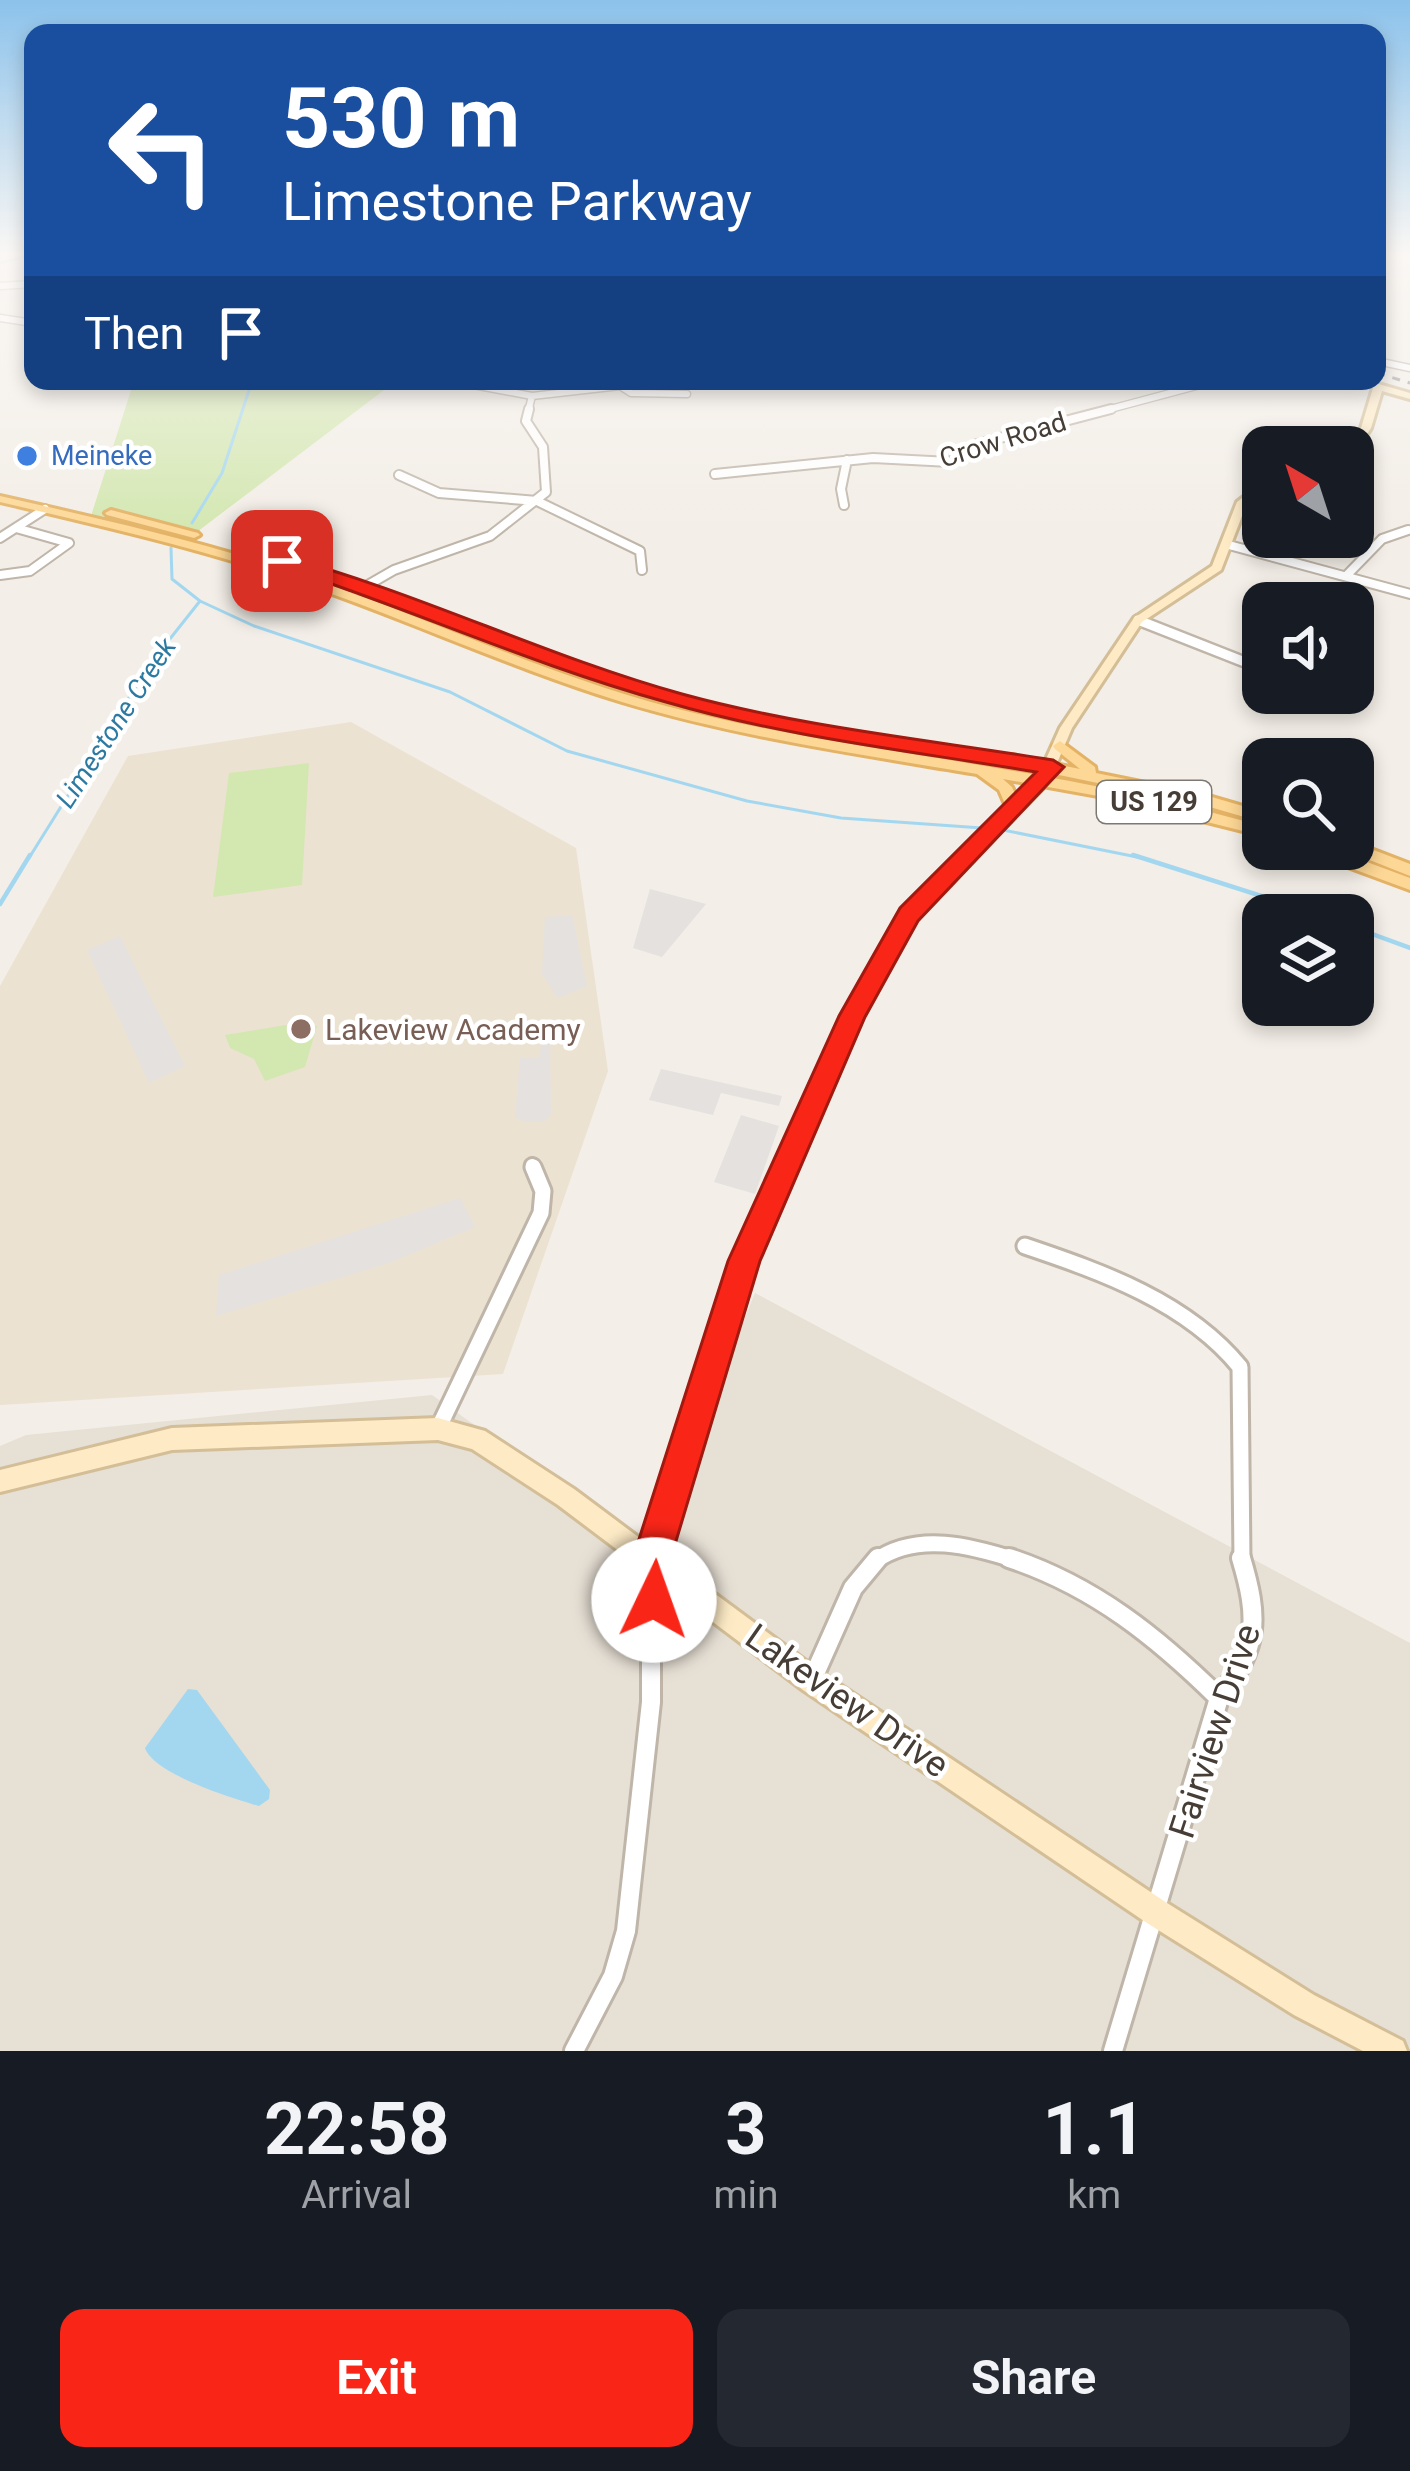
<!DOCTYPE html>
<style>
body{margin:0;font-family:Roboto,sans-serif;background:#242831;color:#f1f3f6;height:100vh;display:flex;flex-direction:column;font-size:45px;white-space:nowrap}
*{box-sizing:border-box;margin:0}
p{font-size:39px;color:#9ea1a6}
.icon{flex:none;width:66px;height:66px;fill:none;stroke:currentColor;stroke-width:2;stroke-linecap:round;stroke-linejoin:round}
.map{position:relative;height:2051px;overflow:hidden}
.side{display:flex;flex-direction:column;background:#171b24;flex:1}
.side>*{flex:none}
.guide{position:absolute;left:24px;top:24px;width:1362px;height:366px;border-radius:24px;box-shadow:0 6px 18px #0003;background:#1a4fa0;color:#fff;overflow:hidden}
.needle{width:78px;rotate:321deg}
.controls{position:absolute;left:1242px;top:426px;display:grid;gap:24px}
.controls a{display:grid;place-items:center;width:132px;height:132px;border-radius:24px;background:#171b24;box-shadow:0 6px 18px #0003;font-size:60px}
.pin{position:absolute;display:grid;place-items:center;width:102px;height:102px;color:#fff;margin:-51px;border-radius:24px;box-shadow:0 6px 18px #0006}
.me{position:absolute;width:132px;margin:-66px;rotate:3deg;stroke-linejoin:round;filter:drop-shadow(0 0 9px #0008)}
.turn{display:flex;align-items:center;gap:42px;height:252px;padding:0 60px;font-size:54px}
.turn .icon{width:156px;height:156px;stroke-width:2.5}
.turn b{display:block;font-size:84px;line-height:102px}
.then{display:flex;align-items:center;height:114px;padding:0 60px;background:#0003;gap:24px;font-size:45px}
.eta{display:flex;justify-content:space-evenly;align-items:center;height:204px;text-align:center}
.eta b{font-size:72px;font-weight:700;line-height:84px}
.action{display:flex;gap:24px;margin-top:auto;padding:24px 60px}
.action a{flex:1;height:138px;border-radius:24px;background:#f92618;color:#fff;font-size:48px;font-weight:700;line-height:138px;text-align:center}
.action a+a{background:#242831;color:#f1f3f6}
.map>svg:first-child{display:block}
.residential{fill:#e7e0d5}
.education{fill:#ece2d1}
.green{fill:#d3e7b0}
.parking{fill:#e4e1df}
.water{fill:#a3d7f0}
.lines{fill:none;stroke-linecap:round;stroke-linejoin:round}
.stream-far1{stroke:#a3d7f0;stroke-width:3}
.stream{stroke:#a3d7f0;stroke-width:4.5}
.street-far5-casing{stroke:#bfb5a9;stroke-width:9}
.street-far4-casing{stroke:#bfb5a9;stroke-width:12}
.street-far3-casing{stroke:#bfb5a9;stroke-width:14}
.street-far2-casing{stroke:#bfb5a9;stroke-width:18}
.street-far1-casing{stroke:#bfb5a9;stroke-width:21}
.street-casing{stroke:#bfb5a9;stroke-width:24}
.secondary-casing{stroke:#d3be97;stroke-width:6}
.primary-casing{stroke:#e3b265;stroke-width:6}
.street-far5{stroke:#fff;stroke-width:6}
.street-far4{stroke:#fff;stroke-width:8}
.street-far3{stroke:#fff;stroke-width:9}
.street-far2{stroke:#fff;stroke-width:12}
.street-far1{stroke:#fff;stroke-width:15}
.street{stroke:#fff;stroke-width:18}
.secondary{fill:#feebc6;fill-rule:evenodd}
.primary{fill:#fdd795;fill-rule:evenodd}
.rail{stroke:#969696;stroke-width:3;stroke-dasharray:8 8;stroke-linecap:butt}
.route{fill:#f92618;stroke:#a21910;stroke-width:3}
.shop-dot{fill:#3f7fe0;stroke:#fff;stroke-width:4.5}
.education-dot{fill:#8d6e63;stroke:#fff;stroke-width:4.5}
.labels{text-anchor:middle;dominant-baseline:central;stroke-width:9;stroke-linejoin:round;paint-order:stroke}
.far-street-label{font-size:27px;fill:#463e36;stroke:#fff}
.far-shop-label{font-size:27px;fill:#366cbe;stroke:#fff;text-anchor:start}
.far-water-label{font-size:27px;font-style:italic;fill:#2c7aa2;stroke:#fff}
.shield{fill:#fff;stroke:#7e7872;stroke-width:3}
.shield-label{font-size:27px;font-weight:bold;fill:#463e36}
.education-label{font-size:30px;fill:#785e54;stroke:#fff;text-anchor:start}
.near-street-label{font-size:36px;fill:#463e36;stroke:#fff}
</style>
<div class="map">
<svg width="1410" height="2051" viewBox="0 0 1410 2051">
<rect width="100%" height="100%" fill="#f3eee7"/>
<path class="residential" d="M755,1293L1410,1643V2051H0V1446L26,1435L432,1395L650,1549Z"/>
<path class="education" d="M351,722L576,848L608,1071L503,1374L0,1405V986L128,756Z"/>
<path class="green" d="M134,381H356L388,387L185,541L90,519Z
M309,763L302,885L213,897L229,773Z
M286,1025L317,1026L305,1067L265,1081L254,1059L230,1048L225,1035Z"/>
<path class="parking" d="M650,889L706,904L662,957L633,948Z
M572,915L587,986L558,998L542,974L545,917Z
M120,936L185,1066L149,1083L87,950Z
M550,1034L551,1115L543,1122H524L515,1117L520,1058L540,1057L541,1041Z
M661,1069L782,1096L779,1106L721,1093L713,1115L649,1100Z
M741,1115L779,1126L755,1194L714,1182Z
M460,1198L475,1227L389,1263L216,1316L219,1275Z"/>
<path class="water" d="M188,1689L197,1690L270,1790L269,1799L259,1806C231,1798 154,1774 145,1748Z"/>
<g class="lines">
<path class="stream-far1" d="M0,263L33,254
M192,523L222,473L252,381
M171,548L172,579L200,601L254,626L450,692L567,751L747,801L841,818L982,828
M998,829L1142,858
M29,858L150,664L200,601"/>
<path class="stream" d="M1133,855L1321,915
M0,904L30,855
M1353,927L1410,948"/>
<g class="street-far5-casing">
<path id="street-far5" d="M0,286L33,284
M0,318L33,323
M1377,361L1410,368
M452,381L532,396L620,386L631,393L687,394
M528,412L532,396
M1099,412L1215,381"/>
</g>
<g class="street-far4-casing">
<path id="street-far4" d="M715,474L873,458L950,462L977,444L1111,409
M399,475L439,493L537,501L640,551L642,570
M844,505L841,489L847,460
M0,538L45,509
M1229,545L1410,594
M0,575L30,571L69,543L16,528
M1346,576L1382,539L1408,530
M354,593L394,570L490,536L546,492L543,447L526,421L529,409"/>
</g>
<g class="street-far3-casing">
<path id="street-far3" d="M1138,620L1260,668"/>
</g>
<g class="street-far2-casing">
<path id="street-far2" d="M532,1165L534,1170"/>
</g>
<g class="street-far1-casing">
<path id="street-far1" d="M1025,1246C1102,1272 1187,1302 1240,1367L1242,1561
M438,1429L541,1213L543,1191L533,1167
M875,1561C917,1531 972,1546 1018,1561"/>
</g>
<g class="street-casing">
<path id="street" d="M1009,1558C1094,1586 1157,1637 1219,1698
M812,1680L853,1588L878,1558
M574,2051L613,1976L626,1931L651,1702V1561
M1113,2051L1219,1698C1259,1648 1259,1618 1241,1558"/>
</g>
<g class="secondary-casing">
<path id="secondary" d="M1354,381H1368L1410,393V399L1382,391L1371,428L1356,451L1353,452V447H1349L1361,428L1373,388Z
M1263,482V490L1247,503L1221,570L1142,622L1072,728L1049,782L914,919L860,1017L754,1261L664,1556L821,1672L1167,1903L1314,1995L1403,2041L1407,2051H1363L1294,2015L1147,1923L803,1690L558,1505L472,1449L438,1440L172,1450L0,1492V1470L172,1428L438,1418L485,1431L574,1489L645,1542L734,1261L844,1016L904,911L1038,777L1060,728L1134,618L1212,566L1237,502Z"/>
</g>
<g class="primary-casing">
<path id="primary" d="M0,496C106,520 213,544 316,580C433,620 546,674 666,706C789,738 917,753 1042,776C1116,789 1190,806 1263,826V836L1115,799L1003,779L1012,787L1022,809L1014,814L1009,813L999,790L977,774C858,754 738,737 622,702C515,669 413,622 307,585C207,550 103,526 0,502Z
M111,510L198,533L200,535L194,538L107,515L105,513Z
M318,569L540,652L713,707L706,711L701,710L530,658L314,576L312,573Z
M1060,741L1095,767L1096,773L1205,795L1263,812V820L1258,821L1203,805L1011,765L1004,760L1011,755L1080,769L1055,749L1053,746Z
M1353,842L1410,864V876L1347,851L1353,849Z
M1308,849H1332L1410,878V890L1310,853Z"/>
</g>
<use href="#street-far5" class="street-far5"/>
<use href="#street-far4" class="street-far4"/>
<use href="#street-far3" class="street-far3"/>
<use href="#street-far2" class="street-far2"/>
<use href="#street-far1" class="street-far1"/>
<use href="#street" class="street"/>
<use href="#secondary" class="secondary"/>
<use href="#primary" class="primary"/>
<path class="rail" d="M1377,373L1410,383"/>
</g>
<linearGradient id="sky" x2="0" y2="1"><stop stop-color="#8cc2eb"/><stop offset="0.47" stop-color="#faf7f4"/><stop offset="1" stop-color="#faf7f4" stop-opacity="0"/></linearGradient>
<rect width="1410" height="539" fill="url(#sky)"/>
<path class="route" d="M282,556C418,592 545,656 682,694C802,727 930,740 1053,760L1064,767L918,921L865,1017L760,1261L670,1561L674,1600L668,1614L654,1619L641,1614L632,1561L728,1261L839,1016L900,908L1036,772C912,751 786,737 666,702C532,665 407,607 276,565V557Z"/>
<circle class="shop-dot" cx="27" cy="456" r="12"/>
<circle class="education-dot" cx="301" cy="1029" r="12"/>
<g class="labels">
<g class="far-street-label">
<text transform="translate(1003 440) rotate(-17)">Crow Road</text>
</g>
<g class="far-shop-label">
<text x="51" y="456">Meineke</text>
</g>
<g class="far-water-label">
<text transform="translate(116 723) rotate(-57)">Limestone Creek</text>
</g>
<rect class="shield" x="1097" y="781" width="114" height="42" rx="9"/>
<g class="shield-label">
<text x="1154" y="802">US 129</text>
</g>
<g class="education-label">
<text x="325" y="1029">Lakeview Academy</text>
</g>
<g class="near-street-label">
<text transform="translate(847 1701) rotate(35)">Lakeview Drive</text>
<text transform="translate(1215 1731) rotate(-72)">Fairview Drive</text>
</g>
</g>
</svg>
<div class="controls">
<a><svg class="needle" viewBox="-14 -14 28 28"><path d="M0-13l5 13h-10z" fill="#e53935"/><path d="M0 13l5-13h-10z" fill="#9ea1a6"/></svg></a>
<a><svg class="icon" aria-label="sound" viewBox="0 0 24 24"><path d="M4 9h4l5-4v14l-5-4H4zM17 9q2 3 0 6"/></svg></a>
<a><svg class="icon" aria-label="search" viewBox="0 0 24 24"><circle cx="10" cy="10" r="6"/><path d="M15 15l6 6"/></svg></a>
<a><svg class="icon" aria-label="layers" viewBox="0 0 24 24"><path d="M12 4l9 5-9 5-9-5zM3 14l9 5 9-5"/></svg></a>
</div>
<div class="pin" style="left:282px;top:561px;background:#d93025"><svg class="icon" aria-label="arrive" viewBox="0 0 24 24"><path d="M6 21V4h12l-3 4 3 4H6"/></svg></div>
<svg class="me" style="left:654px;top:1600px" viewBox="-20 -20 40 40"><circle r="19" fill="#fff"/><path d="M0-13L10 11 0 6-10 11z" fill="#f92618"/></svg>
<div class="guide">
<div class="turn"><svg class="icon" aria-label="left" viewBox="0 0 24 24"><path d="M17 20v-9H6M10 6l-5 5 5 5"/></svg><div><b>530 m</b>Limestone Parkway</div></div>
<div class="then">Then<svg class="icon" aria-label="arrive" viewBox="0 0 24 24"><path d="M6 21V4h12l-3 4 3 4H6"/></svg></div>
</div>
</div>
<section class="side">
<div class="eta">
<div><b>22:58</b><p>Arrival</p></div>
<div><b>3</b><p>min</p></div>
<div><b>1.1</b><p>km</p></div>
</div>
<div class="action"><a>Exit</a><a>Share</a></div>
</section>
